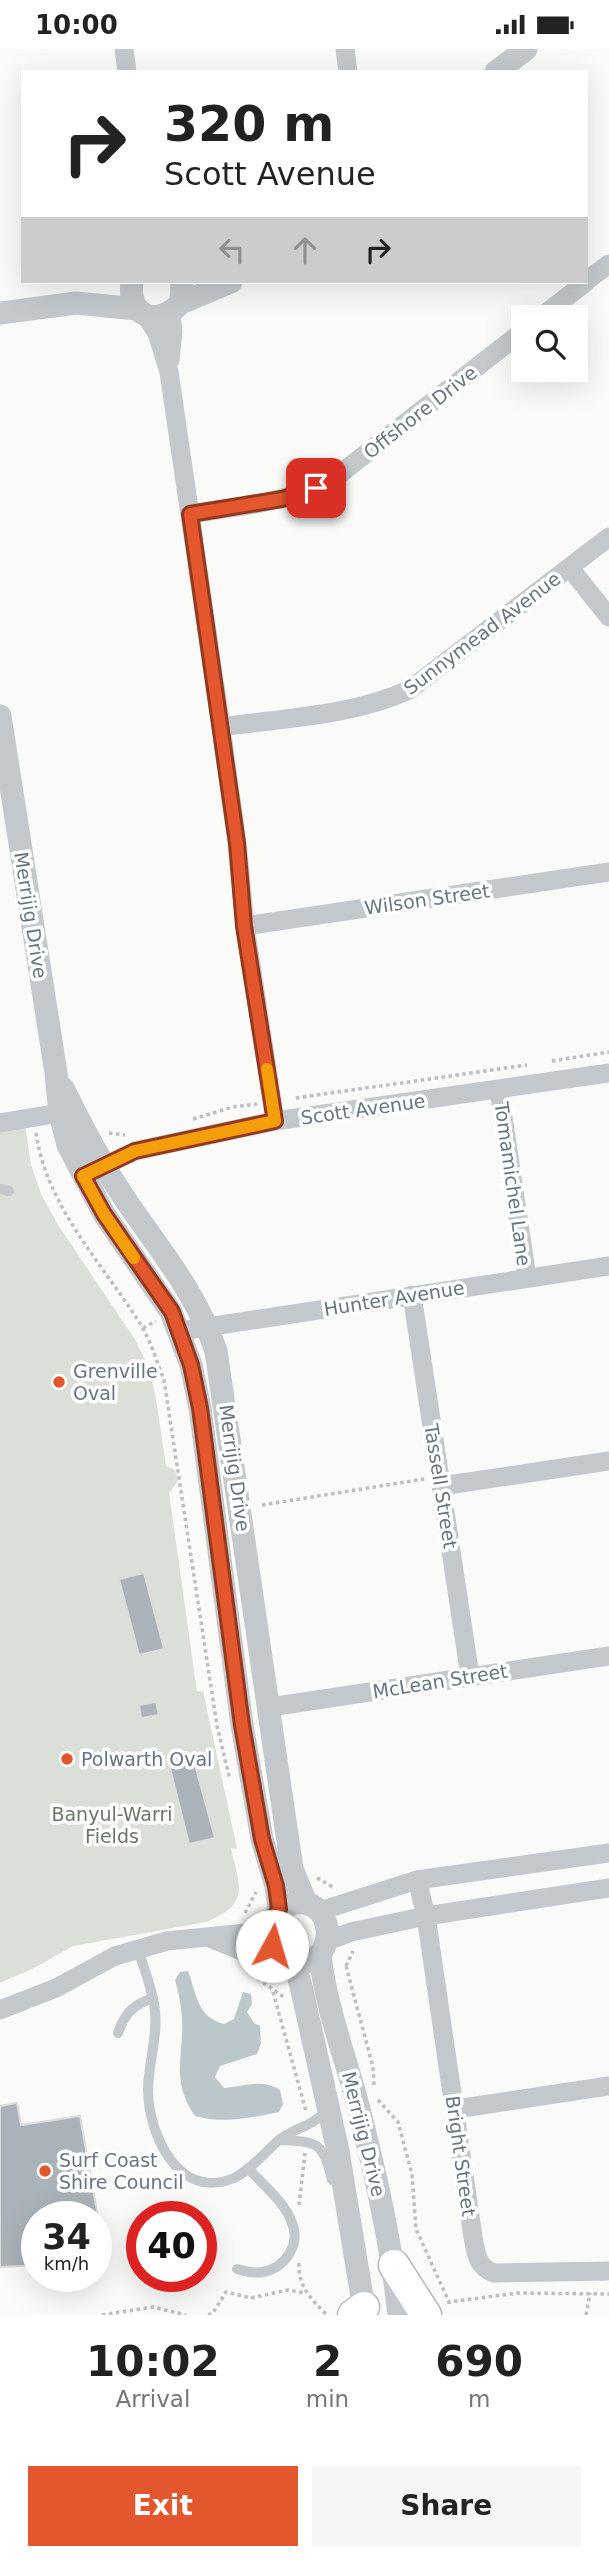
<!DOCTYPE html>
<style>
body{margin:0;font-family:"DejaVu Sans",sans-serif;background:#f6f6f6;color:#222;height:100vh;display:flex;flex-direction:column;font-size:26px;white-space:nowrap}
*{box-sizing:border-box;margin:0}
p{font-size:23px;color:#767676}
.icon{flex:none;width:38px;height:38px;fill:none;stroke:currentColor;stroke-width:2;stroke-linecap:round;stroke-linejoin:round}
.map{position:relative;height:2266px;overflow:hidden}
.sheet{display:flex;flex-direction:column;background:#fff;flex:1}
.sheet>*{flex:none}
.top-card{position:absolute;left:21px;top:21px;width:567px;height:214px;border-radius:0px;box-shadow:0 7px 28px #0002;background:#fff;color:#222;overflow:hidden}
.controls{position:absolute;left:511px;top:256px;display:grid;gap:14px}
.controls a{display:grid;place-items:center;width:77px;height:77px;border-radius:0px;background:#fff;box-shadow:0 7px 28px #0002;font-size:35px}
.speed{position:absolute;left:21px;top:2152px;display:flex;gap:14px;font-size:35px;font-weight:700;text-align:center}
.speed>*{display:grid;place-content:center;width:91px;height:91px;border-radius:50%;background:#fff;box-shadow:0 7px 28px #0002;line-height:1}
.speed small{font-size:18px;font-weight:400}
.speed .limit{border:10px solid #d22;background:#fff;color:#111}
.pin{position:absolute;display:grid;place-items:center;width:60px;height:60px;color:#fff;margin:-30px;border-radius:14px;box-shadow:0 4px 10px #0006}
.me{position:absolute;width:77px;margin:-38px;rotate:6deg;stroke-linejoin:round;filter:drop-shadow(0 0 5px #0008)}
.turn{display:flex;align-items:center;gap:24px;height:147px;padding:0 28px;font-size:32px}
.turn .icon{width:91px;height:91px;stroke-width:2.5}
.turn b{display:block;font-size:49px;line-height:60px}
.lanes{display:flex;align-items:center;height:66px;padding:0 28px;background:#0003;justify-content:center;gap:35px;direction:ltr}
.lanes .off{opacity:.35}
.eta{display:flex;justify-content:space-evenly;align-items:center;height:119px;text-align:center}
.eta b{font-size:42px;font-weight:700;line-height:49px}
.cta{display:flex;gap:14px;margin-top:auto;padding:14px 28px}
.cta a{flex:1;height:80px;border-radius:0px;background:#e4572e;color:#fff;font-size:28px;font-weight:700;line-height:80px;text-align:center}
.cta a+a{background:#f6f6f6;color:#222}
.status{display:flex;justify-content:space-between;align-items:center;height:49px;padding:0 35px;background:#fff;direction:ltr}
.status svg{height:19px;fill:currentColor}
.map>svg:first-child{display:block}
.green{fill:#dadfd7}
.water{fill:#bbc7cb}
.building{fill:#aab3b9;stroke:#dcdcda;stroke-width:2}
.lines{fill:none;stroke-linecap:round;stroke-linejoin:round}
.primary-casing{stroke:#b5babe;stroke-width:33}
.path{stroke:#bbbfc2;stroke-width:3.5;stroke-dasharray:3.5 3.5;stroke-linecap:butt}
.service{stroke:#c3c8cc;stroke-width:10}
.minor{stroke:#c3c8cc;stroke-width:19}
.tertiary{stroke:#c3c8cc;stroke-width:23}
.primary{stroke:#fff;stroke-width:30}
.route-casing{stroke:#94391e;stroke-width:18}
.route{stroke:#e4572e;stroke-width:12}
.slow{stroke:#f59e0b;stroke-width:12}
.poi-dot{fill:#e4572e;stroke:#fff;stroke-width:2.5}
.labels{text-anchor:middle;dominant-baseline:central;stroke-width:7;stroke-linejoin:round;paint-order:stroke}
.street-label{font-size:19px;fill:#657683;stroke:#fff}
.poi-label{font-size:19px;fill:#657683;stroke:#fff;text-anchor:start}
.park-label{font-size:19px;fill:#687a64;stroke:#fff}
</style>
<div class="status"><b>10:00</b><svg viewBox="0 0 49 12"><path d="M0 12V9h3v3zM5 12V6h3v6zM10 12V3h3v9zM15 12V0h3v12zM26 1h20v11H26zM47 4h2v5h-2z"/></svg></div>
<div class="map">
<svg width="609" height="2266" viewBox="0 0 609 2266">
<rect width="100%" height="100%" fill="#fafaf8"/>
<path class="green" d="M24,1070L31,1116L41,1145L58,1176L134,1289L149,1319L156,1350L166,1417L175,1421L178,1432L169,1444L197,1643L203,1642L237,1800L231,1799C240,1839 250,1855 206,1873L73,1897L36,1918L0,1934V1074Z"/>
<path class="water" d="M188,1922C197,1946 197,1968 224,1975L234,1970L243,1943L251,1945L252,1955L247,1963L254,1974L260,1977L261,1994L257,2005L220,2017L215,2028L224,2039C244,2038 261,2029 280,2041L283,2055L279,2063C250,2069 224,2075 195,2067C170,2030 184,2009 182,1970C181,1956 179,1944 175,1931L180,1923Z"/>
<path class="building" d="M144,1524L164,1600L139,1606L119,1530Z
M156,1653L159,1666L141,1669L139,1656Z
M194,1712L215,1789L189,1795L170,1719Z
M17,2054L21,2076L80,2067L98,2168H37V2212L24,2217L0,2218V2057Z"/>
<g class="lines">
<g class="primary-casing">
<path id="primary" d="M394,2216L426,2266
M353,2266L364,2258"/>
</g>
<path class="path" d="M552,1012L609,1003
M296,1049L527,1016
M193,1070L233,1058L257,1055
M36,1084C47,1159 103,1215 141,1276C151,1293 157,1313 164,1331L217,1677L230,1731
M109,1084L125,1086
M143,1279L156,1272
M262,1456L424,1430
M317,1829L334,1839
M245,1864L256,1843
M346,1917L373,2018L374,2037
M346,1917L353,1902
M255,1923L257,1929L285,1949
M273,1943L306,2062
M378,2051L398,2073L412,2125L416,2180L449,2253
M299,2156L305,2104
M299,2214C298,2238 311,2250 327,2266
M449,2255V2253L518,2244L609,2245
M102,2266L153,2258L186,2266
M208,2266L213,2264L226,2243L251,2249L288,2241L305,2244
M586,2266L590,2244"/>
<path class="service" d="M0,1140L9,1142
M138,1900C144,1920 153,1941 155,1962C158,1988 148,2015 148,2042C149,2087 179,2152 234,2129C251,2121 265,2103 279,2091C297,2077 311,2079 328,2060
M118,1984C125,1964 133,1956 153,1949
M279,2091C316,2093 323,2091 332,2131
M237,2220C245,2222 254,2225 263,2223C285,2219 301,2195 292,2174C285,2153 262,2135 248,2119"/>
<path class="minor" d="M124,0L127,23
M345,0L348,23
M586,232L609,215
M146,267L157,284L169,323L221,678L237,794L245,877L275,1072
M541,268L586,233
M170,311L173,282L171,264
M190,465C240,457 292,454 336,428L523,282
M570,519L609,568
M221,678C284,669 351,667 409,641L609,488
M245,877L609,823
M499,1041L527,1229
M0,1074L60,1064
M93,1122L135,1102L275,1072L609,1024
M412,1246L470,1627
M180,1282L609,1217
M441,1437L609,1412
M270,1658L609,1607
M417,1831L426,1867L473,2188C476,2204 477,2218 494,2224L609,2222
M320,1862L417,1831L609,1804
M212,1890L249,1905L285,1911
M327,1892L351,1883L426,1867L609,1839
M0,1961L56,1939L115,1907L167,1892L246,1884L274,1868
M455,2060L609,2037"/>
<path class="tertiary" d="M496,23L526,0
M132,233C127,269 158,278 181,254L182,233
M181,254L231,233
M0,264L76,254L137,260
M0,667L56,1024L60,1064L68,1096L104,1165L171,1263L191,1316L200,1359L242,1676L262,1790L276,1837L279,1860L270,1877L269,1887L272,1897L285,1911C345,1931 339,1828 279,1860
M63,1039C81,1076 100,1112 123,1147C157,1198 196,1242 216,1302L292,1820L306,1854
M320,1905C325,1953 342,1999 355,2045C374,2118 391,2191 399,2266
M294,1914L301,1937L338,2102L365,2266"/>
<use href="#primary" class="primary"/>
</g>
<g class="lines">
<g class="route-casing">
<path id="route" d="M272,1897L270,1877L279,1860L276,1837L262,1790L242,1676L200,1359L191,1316L172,1263L104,1165L83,1127L135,1102L275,1072L244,877L237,794L190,465L282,450L316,439"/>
</g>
<use href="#route" class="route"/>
<path class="slow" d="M134,1209L104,1165L83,1127L135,1102L275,1072L267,1020"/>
</g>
<g class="poi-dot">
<circle cx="59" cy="1333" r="7"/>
<circle cx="67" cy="1710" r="7"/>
<circle cx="45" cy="2122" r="7"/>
</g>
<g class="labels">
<g class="street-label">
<text transform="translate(420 363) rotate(-38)">Offshore Drive</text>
<text transform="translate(482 584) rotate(-37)">Sunnymead Avenue</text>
<text transform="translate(427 850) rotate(-8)">Wilson Street</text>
<text transform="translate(31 866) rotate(81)">Merrijig Drive</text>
<text transform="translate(363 1060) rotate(-8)">Scott Avenue</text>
<text transform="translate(513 1135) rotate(82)">Tomamichel Lane</text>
<text transform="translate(394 1249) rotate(-9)">Hunter Avenue</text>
<text transform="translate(235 1419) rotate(82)">Merrijig Drive</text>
<text transform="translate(441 1437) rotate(81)">Tassell Street</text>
<text transform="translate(440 1632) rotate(-9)">McLean Street</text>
<text transform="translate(364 2085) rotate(76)">Merrijig Drive</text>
<text transform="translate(461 2107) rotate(82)">Bright Street</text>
</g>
<g class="poi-label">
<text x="73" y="1322">Grenville<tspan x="73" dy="22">Oval</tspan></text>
<text x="81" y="1710">Polwarth Oval</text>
<text x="59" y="2111">Surf Coast<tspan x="59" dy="22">Shire Council</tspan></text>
</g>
<g class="park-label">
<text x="112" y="1765">Banyul-Warri<tspan x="112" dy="22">Fields</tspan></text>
</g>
</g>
</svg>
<div class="controls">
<a><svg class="icon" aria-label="search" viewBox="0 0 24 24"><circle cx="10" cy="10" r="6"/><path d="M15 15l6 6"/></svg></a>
</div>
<div class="speed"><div>34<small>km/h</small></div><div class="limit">40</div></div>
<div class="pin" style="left:316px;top:439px;background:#d93025"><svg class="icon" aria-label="arrive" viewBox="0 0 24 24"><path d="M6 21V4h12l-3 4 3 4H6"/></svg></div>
<svg class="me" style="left:272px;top:1897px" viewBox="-20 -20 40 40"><circle r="19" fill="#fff"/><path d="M0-13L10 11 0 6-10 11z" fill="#e4572e"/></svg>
<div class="top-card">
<div class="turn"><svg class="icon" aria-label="right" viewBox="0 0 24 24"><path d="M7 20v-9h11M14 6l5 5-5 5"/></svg><div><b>320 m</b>Scott Avenue</div></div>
<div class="lanes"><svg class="icon off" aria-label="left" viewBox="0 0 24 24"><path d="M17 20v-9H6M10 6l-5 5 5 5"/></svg><svg class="icon off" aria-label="ahead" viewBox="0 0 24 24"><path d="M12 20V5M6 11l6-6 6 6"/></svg><svg class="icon" aria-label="right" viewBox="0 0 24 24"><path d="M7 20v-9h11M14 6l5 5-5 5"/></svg></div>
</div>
</div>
<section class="sheet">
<div class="eta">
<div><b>10:02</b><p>Arrival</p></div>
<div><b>2</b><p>min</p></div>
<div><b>690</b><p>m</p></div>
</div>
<div class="cta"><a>Exit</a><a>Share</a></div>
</section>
